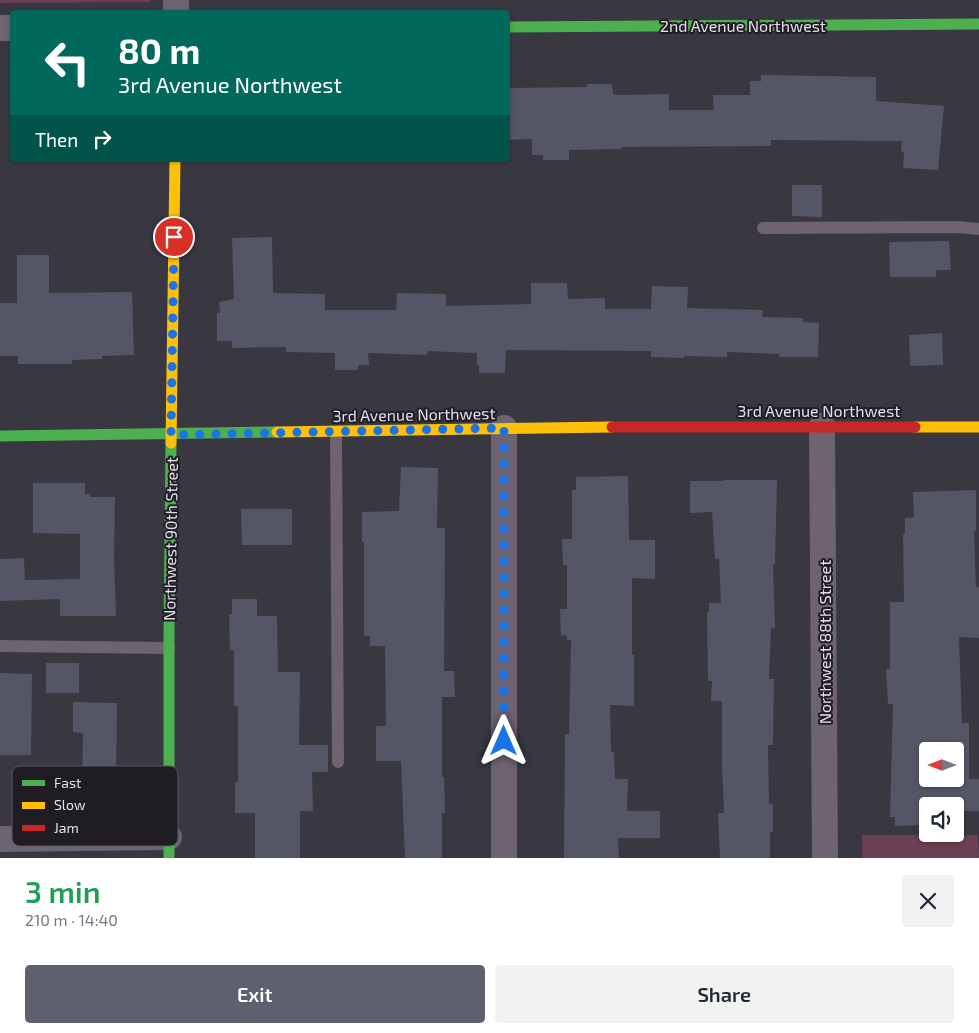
<!DOCTYPE html>
<meta charset="utf-8">
<style>
body{margin:0;font-family:"Exo 2",sans-serif;background:#f2f2f3;color:#1f2937;height:100vh;display:flex;flex-direction:column;font-size:19px;white-space:nowrap}
*{box-sizing:border-box;margin:0}
p{font-size:16px;color:#747a83}
.icon{flex:none;width:28px;height:28px;fill:none;stroke:currentColor;stroke-width:2;stroke-linecap:round;stroke-linejoin:round}
.map{position:relative;height:858px;overflow:hidden}
.sheet{display:flex;flex-direction:column;background:#fff;flex:1}
.sheet>*{flex:none}
.banner{position:absolute;left:10px;top:10px;width:500px;height:152px;border-radius:5px;box-shadow:0 1px 4px #0004;background:#00695c;color:#fff;overflow:hidden}
.needle{width:32px;rotate:270deg}
.tools{position:absolute;left:919px;top:742px;display:grid;gap:10px}
.tools a{display:grid;place-items:center;width:45px;height:45px;border-radius:5px;background:#fff;box-shadow:0 1px 4px #0004;font-size:25px}
.pin{position:absolute;display:grid;place-items:center;width:42px;height:42px;color:#fff;margin:-21px;border:2px solid #fff;border-radius:50%;box-shadow:0 1px 5px #0007}
.me{position:absolute;width:55px;margin:-28px;rotate:0deg;stroke-linejoin:round;filter:drop-shadow(0 0 4px #0008)}
.turn{display:flex;align-items:center;gap:18px;height:105px;padding:0 25px;font-size:22px}
.turn .icon{width:65px;height:65px;stroke-width:2.5}
.turn b{display:block;font-size:35px;line-height:42px}
.then{display:flex;align-items:center;height:48px;padding:0 25px;background:#0003;gap:10px;font-size:19px}
.round{display:grid;place-items:center;flex:none;width:52px;height:52px;border-radius:5px;background:#f2f2f3}
.headline{display:flex;align-items:center;justify-content:space-between;height:85px;padding:0 25px}
h1{font-size:30px;font-weight:600;line-height:38px;color:#1e9e55}
.action{display:flex;gap:10px;margin-top:auto;padding:10px 25px}
.action a{flex:1;height:58px;border-radius:5px;background:#5d616d;color:#fff;font-size:20px;font-weight:600;line-height:58px;text-align:center}
.action a+a{background:#f2f2f3;color:#1f2937}
.map>svg:first-child{display:block}
.green{fill:#6b3e53}
.building{fill:#545665;fill-rule:evenodd}
.lines{fill:none;stroke-linecap:round;stroke-linejoin:round}
.lane{stroke:#6e6370;stroke-width:12}
.street{stroke:#6e6370;stroke-width:26}
.fast{stroke:#4caf50;stroke-width:11}
.slow{stroke:#ffc107;stroke-width:11}
.jam{stroke:#c62828;stroke-width:11}
.route{stroke:#1a73e8;stroke-width:9;stroke-dasharray:0 16.2}
.labels{text-anchor:middle;dominant-baseline:central;stroke-width:4;stroke-linejoin:round;paint-order:stroke}
.street-label{font-size:16px;fill:#e3e0eb;stroke:#1f1c24}
.key{fill:#1f1c24;stroke:#5a5760;stroke-width:1}
.key-label{font-size:14px;fill:#e3e0eb}
</style>
<div class="map">
<svg width="979" height="858" viewBox="0 0 979 858">
<rect width="100%" height="100%" fill="#393740"/>
<path class="green" d="M0,0H150V2L0,3Z
M862,835H978L979,858H862Z"/>
<path class="building" d="M761,75L876,77V101L944,106L938,170L903,168L904,152L901,151L902,141L771,140V146L621,147V149L569,150V160H543V155H532V139L508,140V88L587,87V84H612L613,94L617,95L669,94V110H714L713,95H750V81H761Z
M792,185H822V217L792,216Z
M272,237L273,293L325,294V310H396L397,293L446,294V306L531,304V283H567L568,299L605,298V309H651L652,286L688,287L687,308L763,310L762,317L803,318V322L819,323L818,357H779V354L727,352V357L684,356V358L651,357V351L506,350L505,373H479V365H477V353L427,351V355L368,353L369,365H358V370H335V353L286,352V347L232,348V341H217V313H220L219,302L234,299L232,238Z
M949,241L951,270H936V277H890L889,242Z
M17,255H49V293L132,292L134,355L102,356V359L72,360V364H18V356H0V303H17Z
M942,333L943,365L910,366L909,335Z
M401,467L438,468L437,528H445L444,671H454L455,697H442V777H444L445,813H442V858H405L401,761H376V726H386L385,646H370V636H364V542H362V512L399,511Z
M628,476L629,540H655V579L632,578V655H634V706L610,705L611,752H614L615,779H628L627,811H660V838H618L619,858H564L565,734H569L571,640H567L566,635L561,636L560,609H567V565H563L562,539H572V490H576V477Z
M723,480H777L775,564H773L775,628H771L769,679H774L773,745H768L769,804H773V832H770V858H720L718,813H724L722,766V701H711L712,681H708L707,612H709V603H721L719,559H715L712,512L690,513V481H723Z
M33,483H85V494H90V497H115L114,558L116,616H60V599L0,601V559L24,558L25,580L80,579V534L33,533Z
M976,490V531H974L976,587H979V638L959,637L962,723H969V779H979V811H955V806H928V825L895,826V817H890L893,704H888L886,669H890V602H904L903,534H905V518L914,517L913,492ZM928,751H955V779H928Z
M241,509H292V545H242Z
M232,599H257V616H277L278,672H300L299,745H328V772H312L313,811H300V858H255V813H235V782H238V706H234V650H230L229,614H232Z
M46,663H79V693H46Z
M0,673L32,674L31,755H0Z
M73,702L117,703L116,777H82L83,733L73,732Z"/>
<g class="lines">
<path class="lane" d="M763,228L957,227L979,229
M336,432L338,762
M0,646L169,648"/>
<path class="street" d="M176,0V12
M0,28H12
M822,426L825,858
M0,839L169,837
M504,858V428"/>
<path class="fast" d="M508,27L979,24
M0,436L277,432
M169,858V634L171,443"/>
<path class="slow" d="M915,427H979
M277,432L612,427
M171,443L175,160"/>
<path class="jam" d="M612,427H915"/>
</g>
<g class="lines">
<path class="route" d="M174,237L171,435L504,428V741"/>
</g>
<g class="labels">
<g class="street-label">
<text x="743" y="25">2nd Avenue Northwest</text>
<text x="819" y="410">3rd Avenue Northwest</text>
<text transform="translate(414 414) rotate(-1)">3rd Avenue Northwest</text>
<text transform="translate(170 539) rotate(-89)">Northwest 90th Street</text>
<text transform="translate(824 642) rotate(-90)">Northwest 88th Street</text>
</g>
</g>
<rect x="12" y="766" width="166" height="80" rx="8" class="key"/>
<rect x="22" y="780" width="23" height="6" fill="#4caf50"/>
<rect x="22" y="802" width="23" height="7" fill="#ffc107"/>
<rect x="22" y="825" width="23" height="6" fill="#c62828"/>
<g class="key-label">
<text x="54" y="788">Fast</text>
<text x="54" y="810">Slow</text>
<text x="54" y="833">Jam</text>
</g>
</svg>
<div class="tools">
<a><svg class="needle" viewBox="-14 -14 28 28"><path d="M0-13l5 13h-10z" fill="#e53935"/><path d="M0 13l5-13h-10z" fill="#747a83"/></svg></a>
<a><svg class="icon" aria-label="sound" viewBox="0 0 24 24"><path d="M4 9h4l5-4v14l-5-4H4zM17 9q2 3 0 6"/></svg></a>
</div>
<div class="pin" style="left:174px;top:237px;background:#d93025"><svg class="icon" aria-label="arrive" viewBox="0 0 24 24"><path d="M6 21V4h12l-3 4 3 4H6"/></svg></div>
<svg class="me" style="left:504px;top:741px" viewBox="-20 -20 40 40"><path d="M0-17L14 15 0 8-14 15z" fill="#1a73e8" stroke="#fff" stroke-width="4"/></svg>
<div class="banner">
<div class="turn"><svg class="icon" aria-label="left" viewBox="0 0 24 24"><path d="M17 20v-9H6M10 6l-5 5 5 5"/></svg><div><b>80 m</b>3rd Avenue Northwest</div></div>
<div class="then">Then<svg class="icon" aria-label="right" viewBox="0 0 24 24"><path d="M7 20v-9h11M14 6l5 5-5 5"/></svg></div>
</div>
</div>
<section class="sheet">
<div class="headline"><div><h1>3 min</h1><p>210 m · 14:40</p></div><a class="round"><svg class="icon" aria-label="close" viewBox="0 0 24 24"><path d="M6 6l12 12M18 6L6 18"/></svg></a></div>
<div class="action"><a>Exit</a><a>Share</a></div>
</section>
